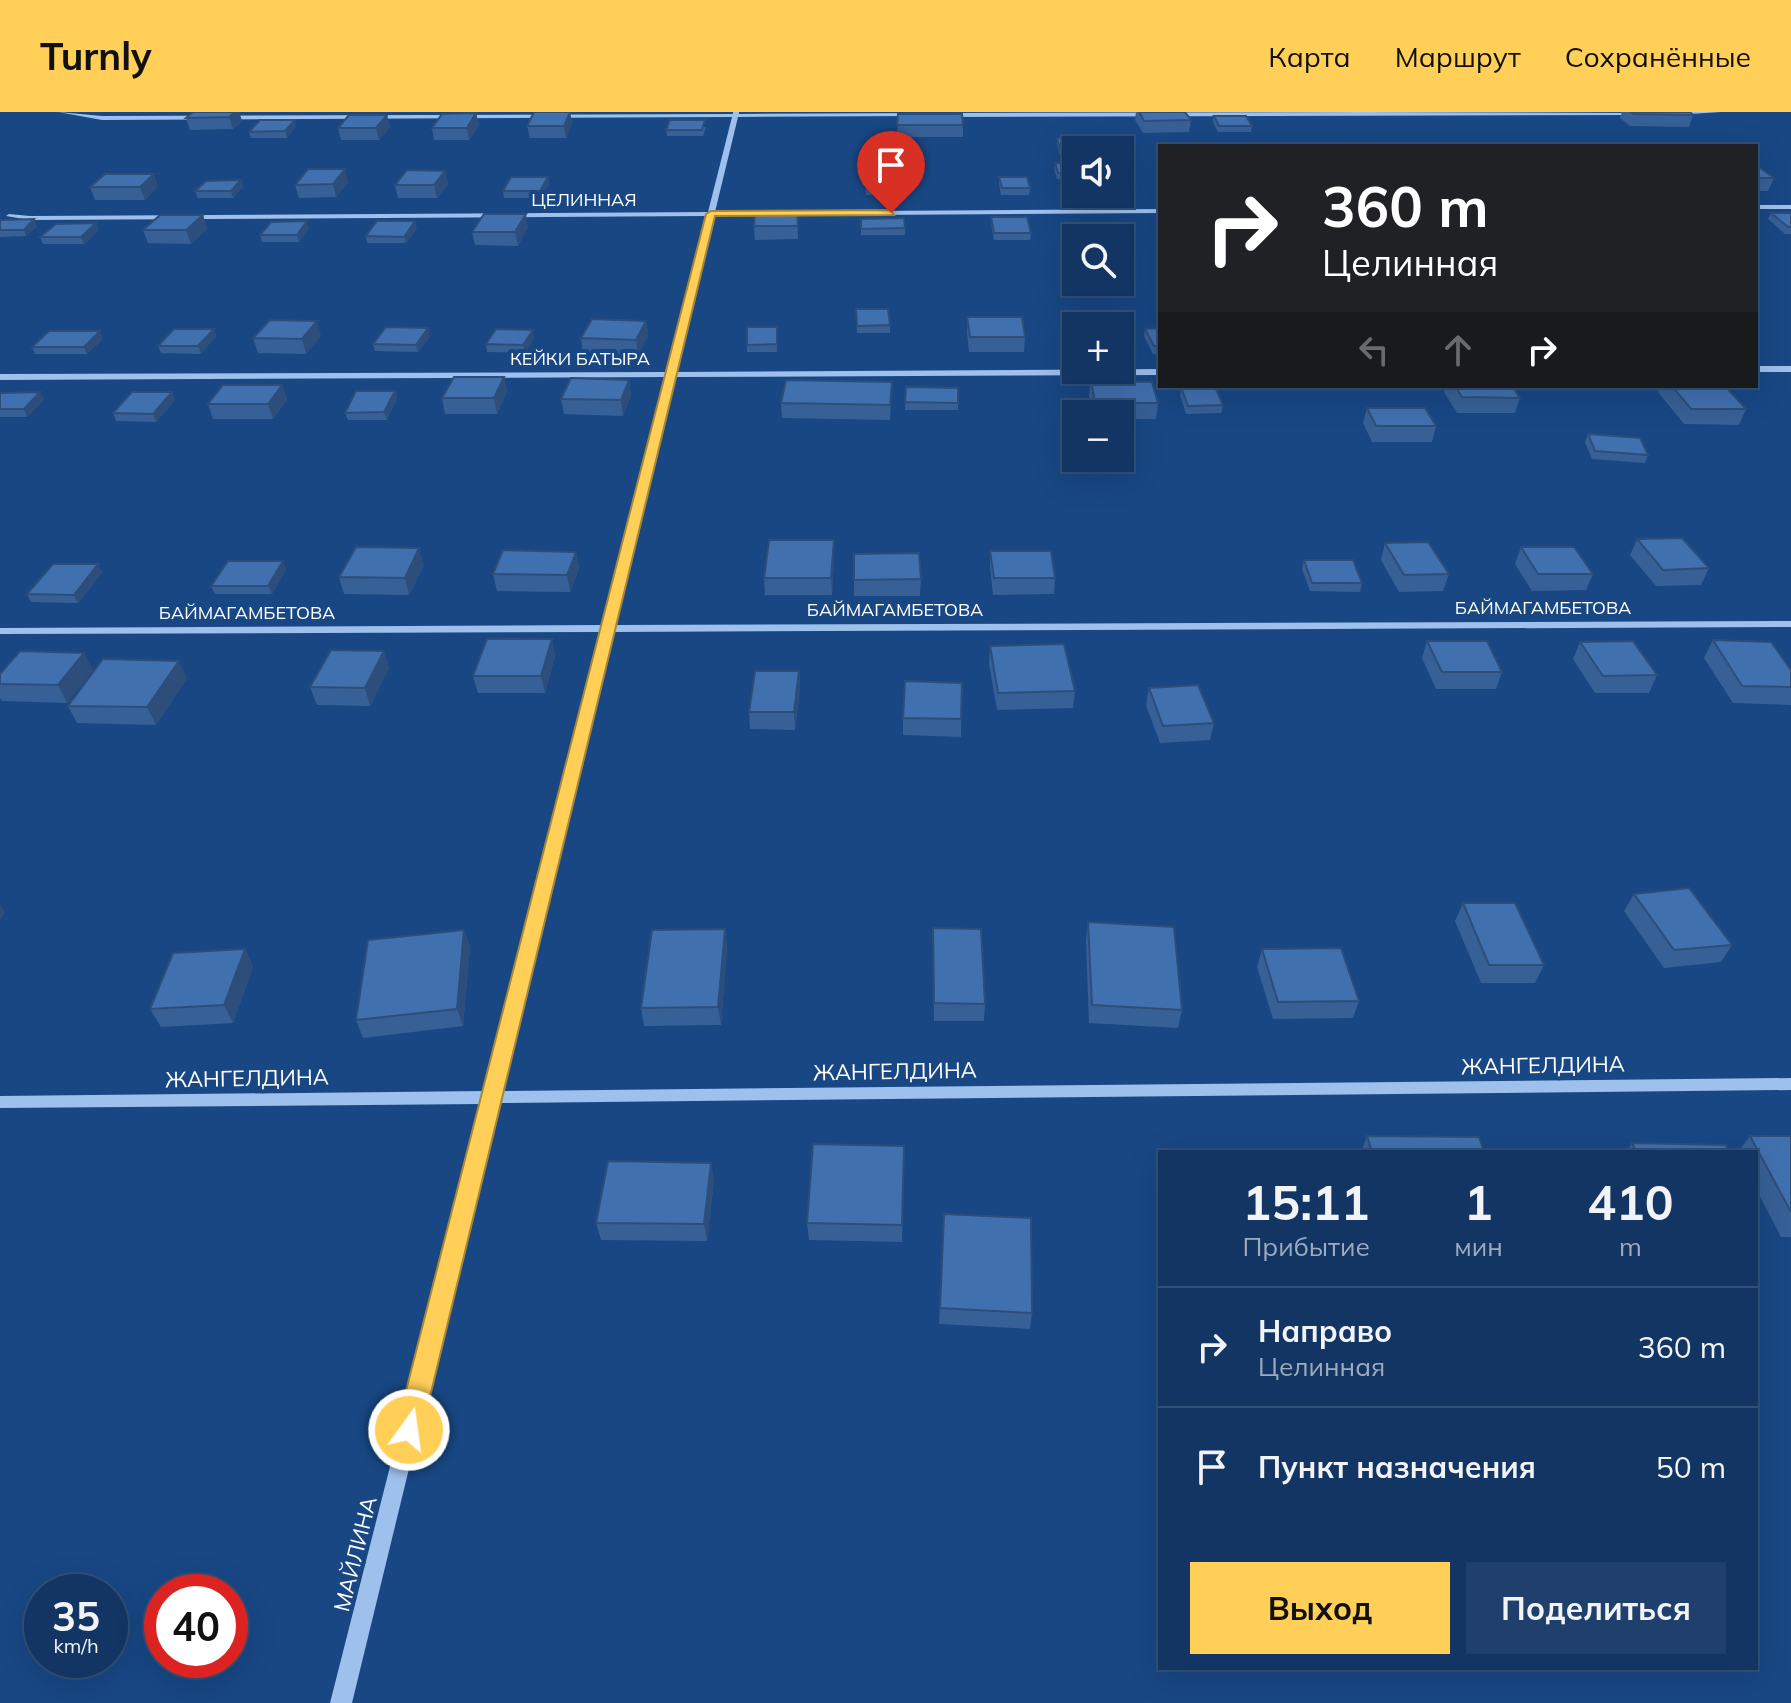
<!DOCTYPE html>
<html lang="ru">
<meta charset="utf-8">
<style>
body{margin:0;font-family:Mulish,sans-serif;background:#1f406c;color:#f1f3f6;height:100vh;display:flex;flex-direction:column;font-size:30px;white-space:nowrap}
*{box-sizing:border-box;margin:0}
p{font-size:26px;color:#9cabbe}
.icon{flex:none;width:44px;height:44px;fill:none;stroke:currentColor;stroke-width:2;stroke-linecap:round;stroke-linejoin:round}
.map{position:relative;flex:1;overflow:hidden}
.panel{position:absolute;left:1158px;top:1038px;width:600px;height:520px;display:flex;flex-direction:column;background:#123563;border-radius:0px;box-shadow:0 8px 32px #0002,0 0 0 2px #315078}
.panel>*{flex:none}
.top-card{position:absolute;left:1158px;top:32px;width:600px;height:244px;border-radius:0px;box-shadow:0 8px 32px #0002,0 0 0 2px #315078;background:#202124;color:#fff;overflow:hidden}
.fabs{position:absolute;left:1062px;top:24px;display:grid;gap:16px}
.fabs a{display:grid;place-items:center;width:72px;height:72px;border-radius:0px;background:#123563;box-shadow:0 8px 32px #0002,0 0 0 2px #315078;font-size:40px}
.speed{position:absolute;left:24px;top:1462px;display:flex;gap:16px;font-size:40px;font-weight:700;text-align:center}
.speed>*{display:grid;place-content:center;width:104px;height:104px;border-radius:50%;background:#123563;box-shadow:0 8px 32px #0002,0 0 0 2px #315078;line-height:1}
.speed small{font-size:20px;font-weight:400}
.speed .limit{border:12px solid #d22;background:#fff;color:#111}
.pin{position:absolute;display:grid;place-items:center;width:68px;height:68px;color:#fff;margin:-82px -34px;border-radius:50% 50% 50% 0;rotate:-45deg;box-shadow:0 0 8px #0007}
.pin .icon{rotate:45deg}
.me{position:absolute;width:88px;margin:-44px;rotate:14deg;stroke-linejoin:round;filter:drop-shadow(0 0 6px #0008)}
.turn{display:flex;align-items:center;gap:28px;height:168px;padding:0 32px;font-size:36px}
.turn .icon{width:104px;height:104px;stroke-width:2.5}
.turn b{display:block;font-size:56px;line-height:68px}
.lanes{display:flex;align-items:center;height:76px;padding:0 32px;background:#0003;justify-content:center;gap:40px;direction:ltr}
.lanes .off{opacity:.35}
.eta{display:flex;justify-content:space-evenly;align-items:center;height:136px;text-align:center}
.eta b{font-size:48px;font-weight:700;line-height:56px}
.primary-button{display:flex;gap:16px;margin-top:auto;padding:16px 32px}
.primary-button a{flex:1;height:92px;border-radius:0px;background:#ffcf58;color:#111;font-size:32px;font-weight:700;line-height:92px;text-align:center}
.primary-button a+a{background:#1f406c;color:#f1f3f6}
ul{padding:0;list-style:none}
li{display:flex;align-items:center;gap:24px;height:120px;padding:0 32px;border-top:2px solid #315078}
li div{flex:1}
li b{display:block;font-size:30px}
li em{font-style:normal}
header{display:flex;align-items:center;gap:48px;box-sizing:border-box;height:112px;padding:0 40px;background:#ffcf58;color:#111}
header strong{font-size:38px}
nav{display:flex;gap:44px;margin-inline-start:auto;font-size:28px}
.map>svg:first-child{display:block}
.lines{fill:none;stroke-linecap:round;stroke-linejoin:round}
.minor{fill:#9dc0ec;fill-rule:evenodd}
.wall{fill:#376096}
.shaded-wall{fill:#2d4e7a}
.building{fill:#4070ae;stroke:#2d4e7a;stroke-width:2}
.route{fill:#ffcf58;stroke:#a68739;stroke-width:2}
.labels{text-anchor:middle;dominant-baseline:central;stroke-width:8;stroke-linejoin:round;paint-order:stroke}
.far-street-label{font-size:18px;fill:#fff;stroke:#184784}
.street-label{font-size:22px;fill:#fff;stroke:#184784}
</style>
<header>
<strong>Turnly</strong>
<nav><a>Карта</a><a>Маршрут</a><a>Сохранённые</a></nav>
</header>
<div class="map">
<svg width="1791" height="1591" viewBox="0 0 1791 1591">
<rect width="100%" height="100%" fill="#184784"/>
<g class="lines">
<path class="minor" d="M58,0L102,4L733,2V0H739V2L913,1L915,4L738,5L715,100L1160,97V101L714,104L676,260L1160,257V263L675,265L614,513L1791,509V515L613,520L501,979L1791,966V978L498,991L352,1591H330L482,992L0,996V984L485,979L601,520L0,522V516L603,513L666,265L0,268V262L667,260L707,104L30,108L6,104L9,102L30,104L708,100L732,5L102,8Z
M1366,0L1640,1L1637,3L946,5L943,3L946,1Z
M1672,0H1721L1674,3Z
M1756,93H1791V97H1756Z
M1756,254H1791V260H1756Z"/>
</g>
<path class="wall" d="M193,0H239L242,9L233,17L190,18L186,6Z
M570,0L572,12L566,26H530L527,14Z
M1136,0H1185L1191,8L1189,20L1143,21L1135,8Z
M1622,0H1690L1693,3L1689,15L1630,14L1620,6Z
M476,1L479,13L469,28H434L432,16Z
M898,2L963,13V25H897Z
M387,3L390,15L379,28H341L338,16Z
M1214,4L1252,14L1251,20H1218L1213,10Z
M296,14L287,26H251L249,20Z
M706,15L703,24H667L666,18Z
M1057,26L1076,38V44H1060L1057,33Z
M1055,51H1076V67H1057L1054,57Z
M1756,53L1774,66L1768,79H1756Z
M445,59L448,72L437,86H398L395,73Z
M866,63H894L895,83H866Z
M548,65L549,72L541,86H504L503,79Z
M999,65L1030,76L1029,83H1001L999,72Z
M241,68L243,75L233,86H198L195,79Z
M348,70L336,85L299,86L295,73Z
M158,74L145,88H95L90,75Z
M797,99L798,127L755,128L754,114Z
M1771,101H1791V122H1785L1768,107Z
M203,103L207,117L191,132L148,131L143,118Z
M991,105L1031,121L1030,128H994L991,112Z
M861,107L905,116V123H861Z
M0,108L37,114L26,124L0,125Z
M96,111L98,118L84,132H43L40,125Z
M528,115L518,134L475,133L472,120Z
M309,116L299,130H262L260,123Z
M417,116L406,131H367L366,124Z
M856,197L890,213V221H857Z
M967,205L1025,225L1024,240H969L967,220Z
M646,209L648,224L638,243L583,241L581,226Z
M777,215V240H747V233Z
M1160,216V242H1153L1144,224L1145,217Z
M214,217L216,224L201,242L161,241L158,234Z
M321,224L306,242L258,241L253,226Z
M430,224L418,240L375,239L373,232Z
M534,226L525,241L487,240L486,232Z
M103,227L87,242H35L32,235Z
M504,265L507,280L497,302H445L442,286Z
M629,268L631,283L623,304L564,302L561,287Z
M1091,269L1158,291L1156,307H1120V302H1093L1089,284Z
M892,270L890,308L782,306L781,291Z
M282,273L287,288L273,307H213L208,292Z
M1446,274H1512L1520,286L1515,301H1457L1444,280Z
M1660,274H1725L1746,297L1739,313L1684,312L1658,280Z
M906,275L958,276V298H905Z
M1181,275L1223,293L1221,301L1186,302L1180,283Z
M395,279L397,286L387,308H348L345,301Z
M0,281L44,288L27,305H0Z
M175,288L156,310L116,309L113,301Z
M1367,296L1436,314L1432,330H1372L1363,311Z
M1588,322L1648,343L1645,351L1592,347L1585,330Z
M1637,427L1709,456L1701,473L1656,474L1630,443Z
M1385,431L1449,462L1443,479L1399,480L1381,448Z
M1521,435L1593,462L1586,478L1532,479L1515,452Z
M990,439L1055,466L1054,482L993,483L990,455Z
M576,440L579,456L570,480L497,479L493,462Z
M834,445L832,483H765L764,466Z
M1304,448L1362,471L1360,480L1310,479L1302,457Z
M98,452L102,461L78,491L31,490L27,482Z
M424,453L409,483L344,482L339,465Z
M286,457L272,482H215L211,474Z
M921,467L920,484H854V468Z
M552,527L555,544L545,581H478L473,564Z
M1713,528L1791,558V593L1733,591L1704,546Z
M1427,529L1502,560L1496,577H1436L1422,546Z
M1580,530L1657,563L1649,581H1595L1573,547Z
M990,534L1075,579L1073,596L997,598L989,551Z
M384,539L389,556L370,594L317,593L310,575Z
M93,558L67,591L2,589L0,586V562Z
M799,559L800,576L795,618L750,617L749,600Z
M187,566L156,613L77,611L68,594Z
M962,571L961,625L903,623V606Z
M1149,576L1214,611L1210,628L1160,631L1146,593Z
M1634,782L1732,833L1721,850L1664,856L1624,799Z
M1463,791L1544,853L1535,871H1481L1455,809Z
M1088,810L1182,898L1178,916L1089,911L1086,828Z
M933,816L985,892L984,909H934Z
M725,817L727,835L721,913L644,914L641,896Z
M464,818L470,835L463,914L363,926L356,908Z
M245,837L253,855L233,911L161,915L150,897Z
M1262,837L1359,889L1353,906L1273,907L1257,855Z
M1367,1024L1484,1040H1361Z
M1750,1024H1791V1125H1781L1756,1077V1040H1738Z
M1632,1031L1729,1040H1626Z
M904,1034L902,1130L809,1128L807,1111Z
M711,1051L714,1068L707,1129L601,1128L596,1111Z
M944,1102L1032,1201L1030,1217L939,1212Z"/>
<path class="shaded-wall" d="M235,0H239L242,9L233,17L229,5Z
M570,0L572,12L566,26L564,14Z
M476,1L479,13L469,28L467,16Z
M387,3L390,15L379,28L376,16Z
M295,8L296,14L287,26L285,19Z
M345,57L348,70L336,85L333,72Z
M445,59L448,72L437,86L434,73Z
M154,62L158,74L145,88L140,75Z
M548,65L549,72L541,86L540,79Z
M241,68L243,75L233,86L231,79Z
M526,102L528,115L518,134L515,120Z
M203,103L207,117L191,132L186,118Z
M34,107L37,114L26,124L24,118Z
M307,109L309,116L299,130L297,123Z
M415,109L417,116L406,131L404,125Z
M96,111L98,118L84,132L81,125Z
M317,209L321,224L306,242L302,227Z
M646,209L648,224L638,243L636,228Z
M428,216L430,224L418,240L416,233Z
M214,217L216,224L201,242L198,234Z
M533,218L534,226L525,241L523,233Z
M100,219L103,227L87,242L84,235Z
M504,265L507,280L497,302L494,286Z
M629,268L631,283L623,304L621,288Z
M282,273L287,288L273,307L268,292Z
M395,279L397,286L387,308L384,300Z
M40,280L44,288L27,305L24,297Z
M172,280L175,288L156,310L153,302Z
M834,428V445L832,483L831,466Z
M419,436L424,453L409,483L405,466Z
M576,440L579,456L570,480L567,463Z
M283,449L286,457L272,482L268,474Z
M98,452L102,461L78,491L74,483Z
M552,527L555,544L545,581L541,564Z
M384,539L389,556L370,594L365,576Z
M84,541L93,558L67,591L58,573Z
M179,549L187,566L156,613L147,595Z
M799,559L800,576L795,618L794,600Z
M0,793L5,800L0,808Z
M725,817L727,835L721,913L718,895Z
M464,818L470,835L463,914L457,897Z
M245,837L253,855L233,911L224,893Z
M711,1051L714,1068L707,1129L704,1112Z"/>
<path class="building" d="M193,0H235L229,5L186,6Z
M534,0H570L564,14H527Z
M1139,0H1185L1191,8L1144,9Z
M1631,0H1690L1693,3L1634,2Z
M476,1L467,16H432L442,2Z
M898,2H962L963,13H897Z
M349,3H387L376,16H338Z
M1214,4H1246L1252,14H1219Z
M260,8H295L285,19L249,20Z
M670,8H705L702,18H666Z
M1057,26H1084L1088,38H1060Z
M1055,51H1076V61H1058Z
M1756,53L1774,66H1756Z
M308,57H345L333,72L295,73Z
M407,58L445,59L434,73H395Z
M105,62H154L140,75H90Z
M866,63H894L895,76H866Z
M511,65H548L540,79H503Z
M999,65H1027L1030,76H1002Z
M241,68L231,79H195L206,69Z
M755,99H797L798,114H754Z
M1771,101H1791V115H1788Z
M484,102H526L515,120H472Z
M160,103H203L186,118H143Z
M991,105H1027L1031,121H994Z
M904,106L905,116L861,117V107Z
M34,107L24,118H0V108Z
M307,109L297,123H260L271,110Z
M377,109H415L404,125L366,124Z
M96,111L81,125H40L56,112Z
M856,197H888L890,213L857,214Z
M967,205H1022L1025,225H970Z
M592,207L646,209L636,228L581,226Z
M270,208L317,209L302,227L253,226Z
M386,215L428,216L416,233L373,232Z
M747,215H777V232L747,233Z
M1160,216V234H1154L1145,217Z
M174,217H214L198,234H158Z
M496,217L533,218L523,233L486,232Z
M49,219H100L84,235H32Z
M454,265H504L494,286H442Z
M571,266L629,268L621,288L561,287Z
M786,268L892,270L890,293L781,291Z
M1091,269L1152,270L1158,291H1095Z
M223,273H282L268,292H208Z
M1455,274H1512L1520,286L1462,285Z
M1672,274H1725L1746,297H1691Z
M906,275L958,276V291L905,290Z
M1181,275H1215L1223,293L1188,294Z
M356,279H395L384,300L345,301Z
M40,280L24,297H0V281Z
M132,280H172L153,302L113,301Z
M1367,296H1425L1436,314H1376Z
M1588,322L1640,326L1648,343L1595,339Z
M1682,426L1709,456L1663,458L1637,427Z
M769,428H834L831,466H764Z
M1428,430L1449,462L1404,463L1385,431Z
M356,435L419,436L405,466L339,465Z
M1521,435H1574L1593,462H1538Z
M503,438L576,440L567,463L493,462Z
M990,439H1051L1055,466H994Z
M919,441L921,467L854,468V442Z
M1304,448H1353L1362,471H1312Z
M228,449H283L268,474H211Z
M53,452H98L74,483L27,482Z
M487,527H552L541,564H473Z
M1713,528L1771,530L1791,558V575L1742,574Z
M1427,529H1487L1502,560H1442Z
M1633,529L1657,563L1603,564L1580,530Z
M1064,532L1075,579L998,581L990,534Z
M331,538L384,539L365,576L310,575Z
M20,539L84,541L58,573L0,572V562Z
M103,547L179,549L147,595L68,594Z
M755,559H799L794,600H749Z
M905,569L962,571L961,607L903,606Z
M1198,573L1214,611L1163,614L1149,576Z
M1689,776L1732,833L1674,838L1634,782Z
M1463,791H1515L1544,853H1489Z
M1088,810L1174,815L1182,898L1092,893Z
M933,816L981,817L985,892L934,891Z
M725,817L718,895L641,896L652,818Z
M464,818L457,897L356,908L368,828Z
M1341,836L1359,889L1278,890L1262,837Z
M245,837L224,893L150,897L173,841Z
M1367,1024L1479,1025L1484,1040H1372Z
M1750,1024H1791V1100Z
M1632,1031L1726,1033L1729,1040H1636Z
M813,1032L904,1034L902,1113L807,1111Z
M608,1049L711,1051L704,1112L596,1111Z
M944,1102L1031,1106L1032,1201L940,1196Z"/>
<path class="route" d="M891,98L894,103L715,104L422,1318L418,1327L409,1331L400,1327L396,1318L706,102L711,99Z"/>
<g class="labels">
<g class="far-street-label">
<text x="584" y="87">ЦЕЛИННАЯ</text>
<text x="580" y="246">КЕЙКИ БАТЫРА</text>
<text x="1543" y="495">БАЙМАГАМБЕТОВА</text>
<text x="895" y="497">БАЙМАГАМБЕТОВА</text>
<text x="247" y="500">БАЙМАГАМБЕТОВА</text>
</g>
<g class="street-label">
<text transform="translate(1543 953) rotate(-1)">ЖАНГЕЛДИНА</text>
<text transform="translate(895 959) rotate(-1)">ЖАНГЕЛДИНА</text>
<text transform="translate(247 966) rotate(-1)">ЖАНГЕЛДИНА</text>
<text transform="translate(355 1442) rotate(-76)">МАЙЛИНА</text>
</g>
</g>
</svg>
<div class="fabs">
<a><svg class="icon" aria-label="sound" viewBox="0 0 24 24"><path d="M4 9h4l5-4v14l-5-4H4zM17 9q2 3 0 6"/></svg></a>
<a><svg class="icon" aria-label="search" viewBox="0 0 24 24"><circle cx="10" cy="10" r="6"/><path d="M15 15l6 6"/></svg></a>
<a>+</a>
<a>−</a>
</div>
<div class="speed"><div>35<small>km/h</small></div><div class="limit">40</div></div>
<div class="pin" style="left:891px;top:101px;background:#d93025"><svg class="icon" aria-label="arrive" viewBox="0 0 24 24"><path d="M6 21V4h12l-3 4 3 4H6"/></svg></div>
<svg class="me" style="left:409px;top:1318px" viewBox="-20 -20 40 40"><circle r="17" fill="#ffcf58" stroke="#fff" stroke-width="3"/><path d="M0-11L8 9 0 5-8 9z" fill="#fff"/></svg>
<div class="top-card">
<div class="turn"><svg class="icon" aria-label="right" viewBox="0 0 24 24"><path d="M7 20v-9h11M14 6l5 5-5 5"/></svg><div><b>360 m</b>Целинная</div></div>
<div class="lanes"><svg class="icon off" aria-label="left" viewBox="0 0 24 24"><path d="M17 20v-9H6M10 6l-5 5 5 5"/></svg><svg class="icon off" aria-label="ahead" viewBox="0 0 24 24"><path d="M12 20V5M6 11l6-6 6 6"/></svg><svg class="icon" aria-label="right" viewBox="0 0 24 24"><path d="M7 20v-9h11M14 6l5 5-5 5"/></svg></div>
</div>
<section class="panel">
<div class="eta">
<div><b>15:11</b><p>Прибытие</p></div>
<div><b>1</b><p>мин</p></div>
<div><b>410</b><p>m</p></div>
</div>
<ul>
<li><svg class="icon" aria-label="right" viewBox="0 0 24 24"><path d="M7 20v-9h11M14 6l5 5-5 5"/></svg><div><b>Направо</b><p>Целинная</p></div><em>360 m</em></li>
<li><svg class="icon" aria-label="arrive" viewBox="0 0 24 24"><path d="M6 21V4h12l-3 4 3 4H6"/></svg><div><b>Пункт назначения</b></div><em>50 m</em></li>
</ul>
<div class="primary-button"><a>Выход</a><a>Поделиться</a></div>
</section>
</div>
